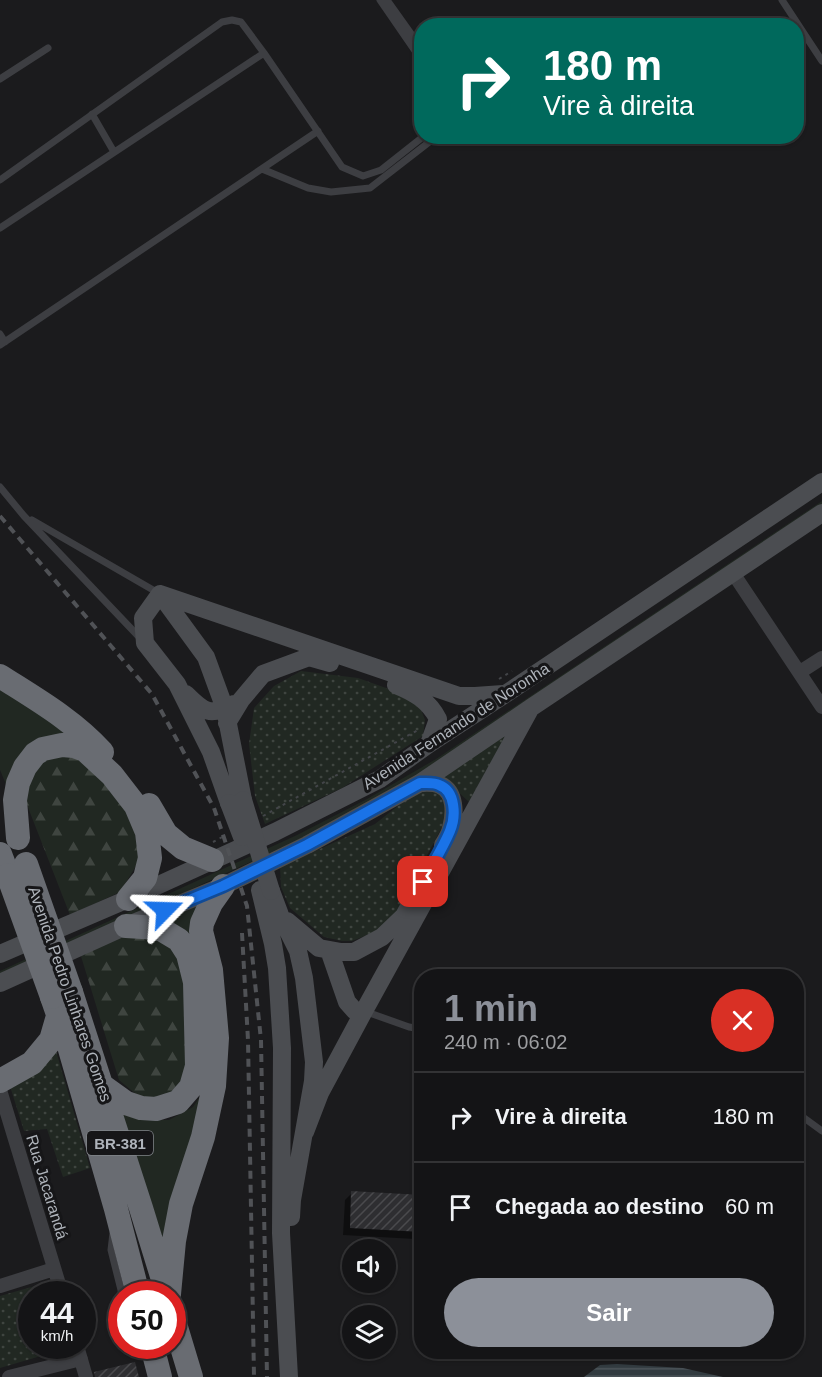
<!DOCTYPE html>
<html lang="pt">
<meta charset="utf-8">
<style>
body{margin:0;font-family:Arial,sans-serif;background:#1d1d1f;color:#f1f3f6;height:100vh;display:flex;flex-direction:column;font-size:22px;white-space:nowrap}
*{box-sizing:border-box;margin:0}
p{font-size:20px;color:#9d9ea1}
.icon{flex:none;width:33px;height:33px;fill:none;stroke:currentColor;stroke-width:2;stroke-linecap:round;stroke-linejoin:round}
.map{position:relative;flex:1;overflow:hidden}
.side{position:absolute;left:414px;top:969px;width:390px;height:390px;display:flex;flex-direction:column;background:#141416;border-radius:24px;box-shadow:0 2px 4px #0004,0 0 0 2px #333335}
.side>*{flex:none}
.hud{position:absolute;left:414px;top:18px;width:390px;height:126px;border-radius:24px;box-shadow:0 2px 4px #0004,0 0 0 2px #333335;background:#00695c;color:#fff;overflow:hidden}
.tools{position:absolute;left:342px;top:1239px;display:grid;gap:12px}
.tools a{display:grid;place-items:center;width:54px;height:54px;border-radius:50%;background:#141416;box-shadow:0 2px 4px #0004,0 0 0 2px #333335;font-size:30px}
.speed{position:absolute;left:18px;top:1281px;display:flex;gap:12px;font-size:30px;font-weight:700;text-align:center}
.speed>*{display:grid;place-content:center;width:78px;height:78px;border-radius:50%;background:#141416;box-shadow:0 2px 4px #0004,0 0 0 2px #333335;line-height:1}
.speed small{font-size:15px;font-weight:400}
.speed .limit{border:9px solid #d22;background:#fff;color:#111}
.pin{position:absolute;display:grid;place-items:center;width:51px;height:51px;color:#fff;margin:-26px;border-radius:12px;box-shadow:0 3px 9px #0006}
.me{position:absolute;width:66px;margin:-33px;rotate:68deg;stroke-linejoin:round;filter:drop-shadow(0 0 4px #0008)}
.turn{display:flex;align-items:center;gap:21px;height:126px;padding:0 30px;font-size:27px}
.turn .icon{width:78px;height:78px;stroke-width:2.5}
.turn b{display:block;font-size:42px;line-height:51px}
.round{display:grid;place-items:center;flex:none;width:63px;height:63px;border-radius:32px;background:#1d1d1f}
.summary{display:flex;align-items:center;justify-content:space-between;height:102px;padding:0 30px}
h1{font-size:36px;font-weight:800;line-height:45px;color:#8c9099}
.primary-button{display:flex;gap:12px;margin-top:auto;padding:12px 30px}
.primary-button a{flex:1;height:69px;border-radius:36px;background:#8c9099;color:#fff;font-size:24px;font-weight:800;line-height:69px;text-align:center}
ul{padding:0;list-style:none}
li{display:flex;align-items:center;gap:18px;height:90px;padding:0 30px;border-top:2px solid #333335}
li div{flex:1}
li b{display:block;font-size:22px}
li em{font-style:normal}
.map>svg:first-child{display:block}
.grass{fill:#212822}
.forest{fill:url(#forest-firs)}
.park{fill:url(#park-dots)}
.water{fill:url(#water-rules)}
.shadow{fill:#0007}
.building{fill:url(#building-hatch)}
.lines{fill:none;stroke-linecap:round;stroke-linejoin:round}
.path{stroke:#434549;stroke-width:2;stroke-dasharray:3 4.5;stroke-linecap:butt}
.lane{stroke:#3d3e42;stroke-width:7}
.street{stroke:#3d3e42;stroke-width:14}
.secondary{stroke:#4b4d51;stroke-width:18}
.highway{stroke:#696c72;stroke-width:24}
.rail{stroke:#505256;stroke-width:4;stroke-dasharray:8 6;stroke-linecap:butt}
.secondary-bridge{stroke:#4b4d51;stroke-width:18}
.highway-bridge{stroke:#696c72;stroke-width:24}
.route-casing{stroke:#114b97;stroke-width:15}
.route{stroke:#1a73e8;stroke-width:10}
.labels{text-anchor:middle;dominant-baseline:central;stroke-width:6;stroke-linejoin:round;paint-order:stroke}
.shield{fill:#161618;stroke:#81858a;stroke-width:1.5}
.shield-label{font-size:15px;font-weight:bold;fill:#afb4bb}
.street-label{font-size:16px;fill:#afb4bb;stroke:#161618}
</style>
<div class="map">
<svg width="822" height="1377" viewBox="0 0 822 1377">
<defs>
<pattern id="forest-firs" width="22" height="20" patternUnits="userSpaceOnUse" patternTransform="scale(1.5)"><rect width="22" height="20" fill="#212822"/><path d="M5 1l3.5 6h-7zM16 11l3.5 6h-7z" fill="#3f4540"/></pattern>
<pattern id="park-dots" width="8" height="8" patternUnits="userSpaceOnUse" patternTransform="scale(1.5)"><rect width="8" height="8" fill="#212822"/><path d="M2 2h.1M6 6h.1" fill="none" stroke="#3f4540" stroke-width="1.8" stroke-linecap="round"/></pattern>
<pattern id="water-rules" width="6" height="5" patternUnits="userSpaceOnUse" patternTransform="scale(1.5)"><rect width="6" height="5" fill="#323b40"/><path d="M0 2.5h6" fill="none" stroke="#4d555a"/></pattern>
<pattern id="building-hatch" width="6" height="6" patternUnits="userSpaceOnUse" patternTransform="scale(1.5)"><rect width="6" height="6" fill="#2e2e31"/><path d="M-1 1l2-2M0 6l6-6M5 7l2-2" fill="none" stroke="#4a4a4d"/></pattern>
</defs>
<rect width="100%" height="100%" fill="#1b1b1d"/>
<path class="grass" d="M822,501V509L405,786L294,842L0,977V971L297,835L367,799L436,759Z
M0,684L81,736L7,787L0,770Z
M201,903L196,917V925L204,960L209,997L211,1063L208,1088L199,1125L189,1162L172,1209L169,1256L117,1106L132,1115L151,1120H169L193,1107L205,1089L208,1058V1024L202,972L192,948L173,929L158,923Z"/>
<path class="forest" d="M84,755L141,829L139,861L120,892L70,915L22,792L37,757Z
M133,927L177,945L191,985L186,1086L157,1101L137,1095L119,1080L80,953Z"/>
<path class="park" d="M301,671L358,678L400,693L420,707L425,720L423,736L342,788L265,824L255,796L249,744L254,708L274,686Z
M511,727L469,802L437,772Z
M418,790L437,792L448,807L442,827L397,912L380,930L352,941H342L324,937L290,908L281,887L280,867L375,824Z
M54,1044L90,1168L63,1177L47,1129L24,1131L9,1083Z
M49,1282L52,1294H32V1346H67L68,1348L0,1368V1296Z"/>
<path class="water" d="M617,1364L683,1368L723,1377H584L600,1365Z"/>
<path class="shadow" d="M352,1193L422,1197V1233L415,1239L343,1235L345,1200Z"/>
<path class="building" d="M351,1191L422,1195V1232L350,1228Z
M135,1362L139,1377H95L94,1372Z"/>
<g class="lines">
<path class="path" d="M499,679L512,671
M263,816L418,730
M213,842L226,835"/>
<path class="lane" d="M380,0L422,61
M387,0L422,49
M782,0L822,61
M0,79L48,48
M92,114L114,152
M262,169L308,188L331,192L370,188L437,136
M0,180L222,22L232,20L241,22L264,53
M0,228L264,53L342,167L363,176L381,170L424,136
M0,334L5,342
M0,345L318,131
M0,487L24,516L141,639
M32,520L160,594
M364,1011L409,1027L422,1029
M796,1112L822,1131
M113,1233L111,1250L122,1294"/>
<path class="street" d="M733,573L822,707
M800,672L822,658
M0,1090L62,1294
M0,1286L54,1269
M77,1346L86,1377
M9,1377L81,1359"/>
<path class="secondary" d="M160,594L459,696H475L503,694
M160,594L143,618L145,643L177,684L211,752L229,803
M160,594L206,657L225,709L243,800
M396,685C414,692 429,701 438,719L429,744
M186,694C204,712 210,717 234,704
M227,723L241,700L263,674L309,657L330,663
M420,783C426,783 434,782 440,785C456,792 455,814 451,828C450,834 446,840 443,845
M260,890L273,944L277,968L282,1048L281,1233L289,1377
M271,891L280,915L298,951L304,978L314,1062L313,1081L292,1200L291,1217
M287,921L319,948L341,952H354L382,937L404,916L412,901
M329,950L347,1002L355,1011H364
M0,954L128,899L275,832L380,779L429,744L507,693L822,482
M0,983L126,926L223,886L307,845L420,783L532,707L822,513
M305,1132L320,1093L364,1011L529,711"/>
<path class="highway" d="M0,676C36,699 73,720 102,752
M149,805L166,834L183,848L212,860
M18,838L15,800L18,783L25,767L35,754L43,749L62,745L74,746L85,750L112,775L136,806L147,832L150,858L145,878L128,899
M0,854L8,875
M71,992L141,1208L165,1286
M52,997L69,1046L116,1209L138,1294
M0,1081L32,1063L51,1040L58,1016
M101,1085L126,1103L141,1108L156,1109L178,1102L191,1087L197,1066L195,982L188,954L179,940L159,928L126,926
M169,1294L174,1241L181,1204L203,1137L214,1086L217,1038L211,970L201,931L202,923L211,903L223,886
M172,1314L191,1377
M152,1346L160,1377"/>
<path class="rail" d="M0,516L152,694L214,808L247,906L261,1040L267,1377
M242,933L248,1040L254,1377"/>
<path class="secondary-bridge" d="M243,800L271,891
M229,803L242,837"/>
<path class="highway-bridge" d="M26,864L71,992
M8,875L52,997"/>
</g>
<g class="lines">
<g class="route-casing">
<path id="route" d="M165,910L223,886L307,845L420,783C426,783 434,782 439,785C456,791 456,817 450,831C443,848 432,865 423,882"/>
</g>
<use href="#route" class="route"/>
</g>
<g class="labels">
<rect class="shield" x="87" y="1131" width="66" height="24" rx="4.5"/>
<g class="shield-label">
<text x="120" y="1143">BR-381</text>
</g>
<g class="street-label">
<text transform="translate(456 726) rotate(-33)">Avenida Fernando de Noronha</text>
<text transform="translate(70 994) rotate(71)">Avenida Pedro Linhares Gomes</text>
<text transform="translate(47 1187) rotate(73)">Rua Jacarandá</text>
</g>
</g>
</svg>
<div class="tools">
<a><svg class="icon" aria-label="sound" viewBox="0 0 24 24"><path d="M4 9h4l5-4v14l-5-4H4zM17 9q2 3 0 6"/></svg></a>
<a><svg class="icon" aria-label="layers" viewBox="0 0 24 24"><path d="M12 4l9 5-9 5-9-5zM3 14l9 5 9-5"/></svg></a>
</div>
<div class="speed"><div>44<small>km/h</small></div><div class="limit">50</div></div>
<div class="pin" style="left:423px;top:882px;background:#d93025"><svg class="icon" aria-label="arrive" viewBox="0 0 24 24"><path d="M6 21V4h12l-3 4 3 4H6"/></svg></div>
<svg class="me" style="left:165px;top:910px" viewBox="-20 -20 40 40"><path d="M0-17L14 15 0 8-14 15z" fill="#1a73e8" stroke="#fff" stroke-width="4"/></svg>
<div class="hud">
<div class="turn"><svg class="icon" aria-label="right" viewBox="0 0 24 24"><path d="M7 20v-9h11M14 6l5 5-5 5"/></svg><div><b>180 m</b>Vire à direita</div></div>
</div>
<section class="side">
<div class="summary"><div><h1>1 min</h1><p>240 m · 06:02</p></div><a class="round" style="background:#d93025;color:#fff"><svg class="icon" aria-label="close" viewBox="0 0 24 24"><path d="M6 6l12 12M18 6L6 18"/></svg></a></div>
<ul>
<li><svg class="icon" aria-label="right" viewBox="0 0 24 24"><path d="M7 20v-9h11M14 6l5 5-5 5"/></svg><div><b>Vire à direita</b></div><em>180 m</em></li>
<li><svg class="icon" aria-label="arrive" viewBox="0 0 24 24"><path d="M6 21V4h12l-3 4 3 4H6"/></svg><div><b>Chegada ao destino</b></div><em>60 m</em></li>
</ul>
<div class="primary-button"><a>Sair</a></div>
</section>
</div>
